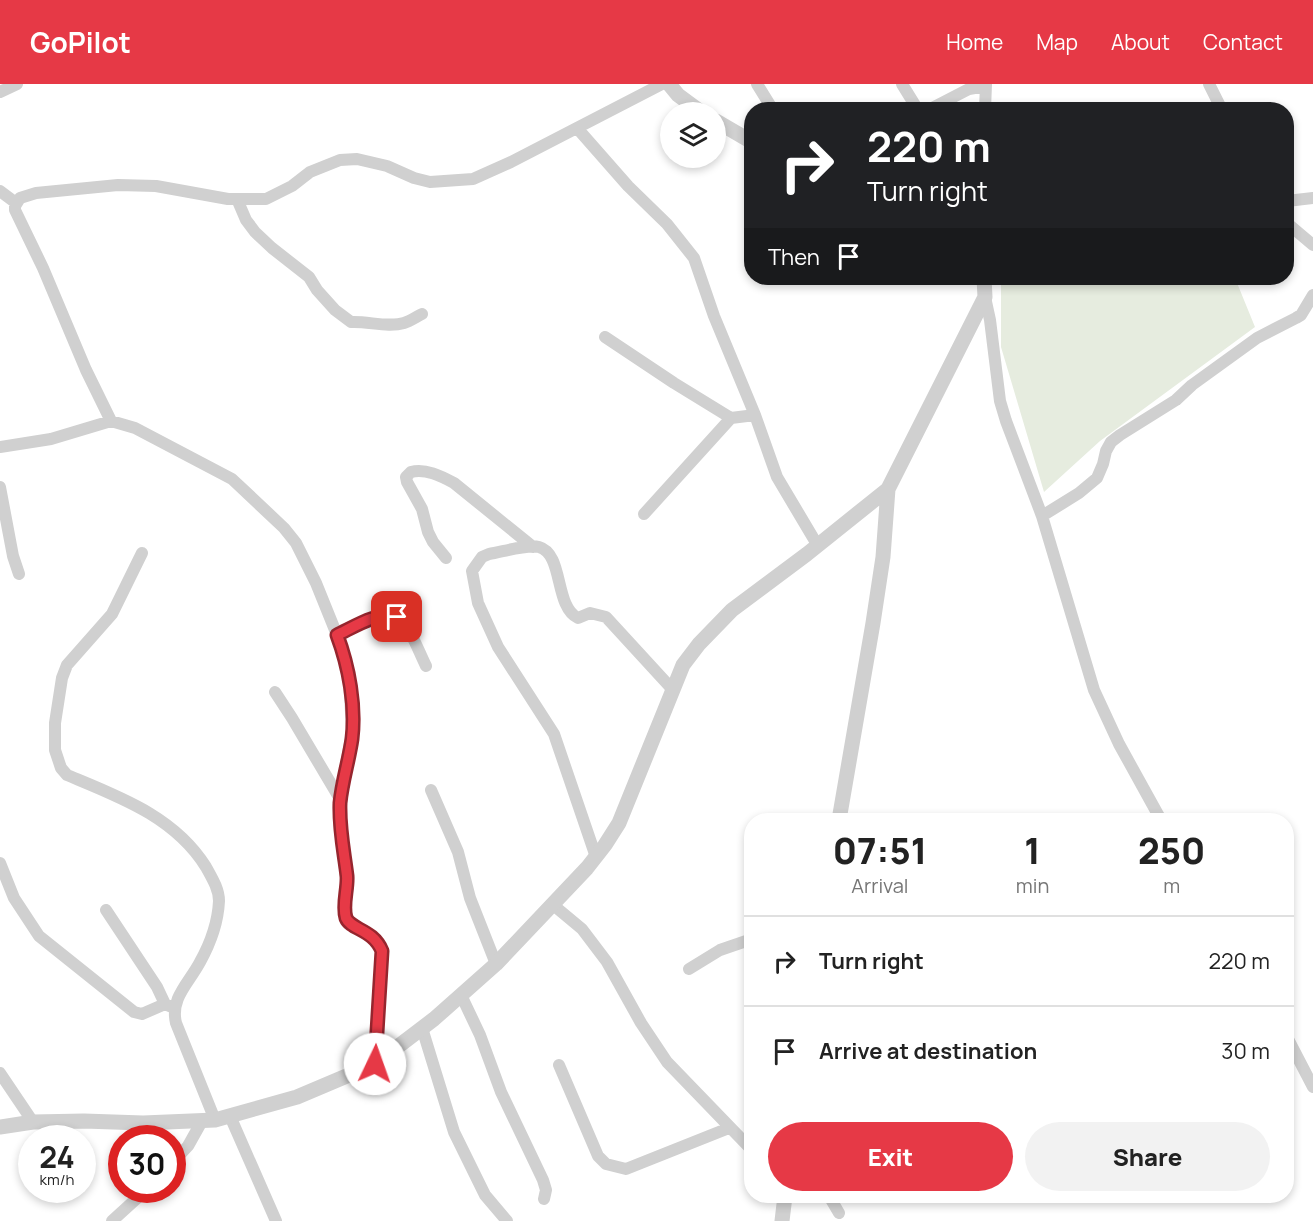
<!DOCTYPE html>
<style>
body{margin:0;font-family:Manrope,sans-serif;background:#f2f2f2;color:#222;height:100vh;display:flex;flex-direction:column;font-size:22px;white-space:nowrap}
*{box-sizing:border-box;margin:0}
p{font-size:20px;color:#767676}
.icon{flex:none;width:33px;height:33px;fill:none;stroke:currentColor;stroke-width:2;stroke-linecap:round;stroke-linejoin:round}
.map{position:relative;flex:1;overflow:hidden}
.panel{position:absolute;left:744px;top:729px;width:550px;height:390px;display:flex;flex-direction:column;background:#fff;border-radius:24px;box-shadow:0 3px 9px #0003}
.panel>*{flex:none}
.top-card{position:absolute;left:744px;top:18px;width:550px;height:183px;border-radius:24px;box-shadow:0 3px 9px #0003;background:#202124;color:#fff;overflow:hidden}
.controls{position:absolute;left:660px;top:18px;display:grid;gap:12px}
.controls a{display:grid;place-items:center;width:66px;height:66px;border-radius:50%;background:#fff;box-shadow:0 3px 9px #0003;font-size:30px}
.speed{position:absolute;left:18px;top:1041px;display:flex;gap:12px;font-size:30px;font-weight:700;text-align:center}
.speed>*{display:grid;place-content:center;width:78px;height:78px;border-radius:50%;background:#fff;box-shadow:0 3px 9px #0003;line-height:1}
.speed small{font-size:15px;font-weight:400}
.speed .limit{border:9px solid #d22;background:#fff;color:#111}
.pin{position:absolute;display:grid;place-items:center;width:51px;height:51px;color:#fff;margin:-26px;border-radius:12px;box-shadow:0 3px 9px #0006}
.me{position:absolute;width:66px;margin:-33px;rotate:3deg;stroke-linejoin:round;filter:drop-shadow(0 0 4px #0008)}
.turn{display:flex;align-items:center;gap:21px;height:126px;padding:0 24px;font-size:27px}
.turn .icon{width:78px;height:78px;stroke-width:2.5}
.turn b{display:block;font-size:42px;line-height:51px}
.then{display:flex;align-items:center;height:57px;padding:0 24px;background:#0003;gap:12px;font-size:22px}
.eta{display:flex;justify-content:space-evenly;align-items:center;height:102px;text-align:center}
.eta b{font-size:36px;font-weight:800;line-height:42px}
.button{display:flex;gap:12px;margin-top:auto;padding:12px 24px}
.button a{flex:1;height:69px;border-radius:36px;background:#e63946;color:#fff;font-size:24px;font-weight:800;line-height:69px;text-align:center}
.button a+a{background:#f2f2f2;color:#222}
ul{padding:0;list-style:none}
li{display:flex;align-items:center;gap:18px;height:90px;padding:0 24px;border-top:2px solid #e0e0e0}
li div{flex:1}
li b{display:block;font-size:22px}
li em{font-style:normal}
header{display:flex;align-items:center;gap:36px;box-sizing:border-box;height:84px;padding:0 30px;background:#e63946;color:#fff}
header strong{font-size:28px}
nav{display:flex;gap:33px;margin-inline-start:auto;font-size:21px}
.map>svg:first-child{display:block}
.green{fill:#e6ecdf}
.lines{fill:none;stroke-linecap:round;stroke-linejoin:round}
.minor{stroke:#d0d0d0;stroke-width:12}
.tertiary{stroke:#d0d0d0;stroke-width:15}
.route-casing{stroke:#96252e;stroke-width:15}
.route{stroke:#e63946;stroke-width:10}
</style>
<header>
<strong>GoPilot</strong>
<nav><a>Home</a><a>Map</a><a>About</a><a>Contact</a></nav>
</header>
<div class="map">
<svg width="1313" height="1137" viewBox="0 0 1313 1137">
<rect width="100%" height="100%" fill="#fff"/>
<path class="green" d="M1001,194H1235L1255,243L1100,357L1044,408L1001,263Z"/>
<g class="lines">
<path class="minor" d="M757,0L773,26
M902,0L918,26
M1209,0L1222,26
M0,8L17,0
M934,23L969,5L986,2
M985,26L986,0
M577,44L628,102L667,140L694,174L714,232L755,331L777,393L818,462
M0,107L16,119
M237,115L246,136L255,148L272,164L309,193L317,206L335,226L351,238C368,237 388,244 404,239C410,237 416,233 422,230
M1287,117L1313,114
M1287,139L1313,161
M985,213L990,236L1000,317L1006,337L1042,432L1094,606L1119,660L1161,736
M605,253L674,299L731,334
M111,337L86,286L43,184L15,126V122L20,114L36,109L118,101L156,102L228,115H266L292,102L310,88L340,76L357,75L387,82L414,94L430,98L473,95L511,78L662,0
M0,363L51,355L111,337L135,344L232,395L284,444L296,459L316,499L337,551L349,593L352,647L340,715L339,738L347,801L345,822L346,834L350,839L373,853L382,867L375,980
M0,403L13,472L19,490
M644,430L731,334L755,331
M1042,432L1079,409L1097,394L1103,380L1106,367L1111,358L1120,351L1176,316L1192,301L1257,254L1296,234L1301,231L1313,211
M142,469L112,530L67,581L62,594L55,639V666L61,684L67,691C120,713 175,733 206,783C212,794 219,805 219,817C218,838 210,860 200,878C189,899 170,914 176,939L215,1036
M446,474L433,458L428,448L422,425L407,398L406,393L411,388C425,384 441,392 454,399L533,463
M337,551C352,544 388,521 402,536C412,548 419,568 426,582
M275,608L292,634L340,715
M431,706L458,768L470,814L496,880
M596,773L554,650L498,563L478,519L472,487L482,473L489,470C502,468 527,460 539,463C564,470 554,522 578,534L590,529L606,533L673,606
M0,779L14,814L39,852L134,928L142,930L165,920L174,924
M552,820L582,845L607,878L641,939L667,978L752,1066
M106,826L157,903L165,920
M689,885L720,866L752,855
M461,911L480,951L501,1008L543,1096L546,1106L544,1115
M422,944L454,1048L485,1111L507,1137
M1287,953L1313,1003
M559,981L598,1072L606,1080L626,1085L729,1044
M0,989L33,1038
M230,1032L276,1137
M172,1079L188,1062L202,1037
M829,1112L839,1129
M112,1137L146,1106"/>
<path class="tertiary" d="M669,0L678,11L701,28
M716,37L752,58
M839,736L873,539L883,473L888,405L985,213L984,194
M0,1043L33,1038L84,1037L143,1039L215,1036L297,1013L375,980L434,935L496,880L587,784L605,761L619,739L683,581L699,560L732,526L807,470L888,405
M782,1137L785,1112"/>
</g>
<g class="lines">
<g class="route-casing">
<path id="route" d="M375,980L382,867C373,845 351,846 346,834C342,821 348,805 347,792C344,767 339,745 340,719C342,698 349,676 352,655C356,622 349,583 337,551C354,543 378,527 397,533"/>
</g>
<use href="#route" class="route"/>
</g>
</svg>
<div class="controls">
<a><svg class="icon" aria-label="layers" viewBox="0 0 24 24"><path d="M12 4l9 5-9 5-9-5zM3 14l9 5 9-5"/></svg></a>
</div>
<div class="speed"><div>24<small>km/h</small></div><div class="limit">30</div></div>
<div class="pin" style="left:397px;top:533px;background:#d93025"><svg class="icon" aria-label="arrive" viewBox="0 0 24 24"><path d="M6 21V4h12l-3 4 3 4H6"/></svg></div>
<svg class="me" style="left:375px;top:980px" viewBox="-20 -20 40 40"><circle r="19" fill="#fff"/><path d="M0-13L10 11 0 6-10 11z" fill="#e63946"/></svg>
<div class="top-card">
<div class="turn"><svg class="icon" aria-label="right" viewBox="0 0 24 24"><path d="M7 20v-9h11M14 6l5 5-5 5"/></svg><div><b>220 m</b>Turn right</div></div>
<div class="then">Then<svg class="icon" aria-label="arrive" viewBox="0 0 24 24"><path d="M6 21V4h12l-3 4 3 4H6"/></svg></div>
</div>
<section class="panel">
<div class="eta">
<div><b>07:51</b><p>Arrival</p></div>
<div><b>1</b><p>min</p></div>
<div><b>250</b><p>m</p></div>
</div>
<ul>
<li><svg class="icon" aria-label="right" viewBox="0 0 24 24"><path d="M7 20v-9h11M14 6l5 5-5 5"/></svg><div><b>Turn right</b></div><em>220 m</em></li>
<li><svg class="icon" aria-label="arrive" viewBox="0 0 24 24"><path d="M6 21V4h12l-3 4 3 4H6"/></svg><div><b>Arrive at destination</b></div><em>30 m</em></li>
</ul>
<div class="button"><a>Exit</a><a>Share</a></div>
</section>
</div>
